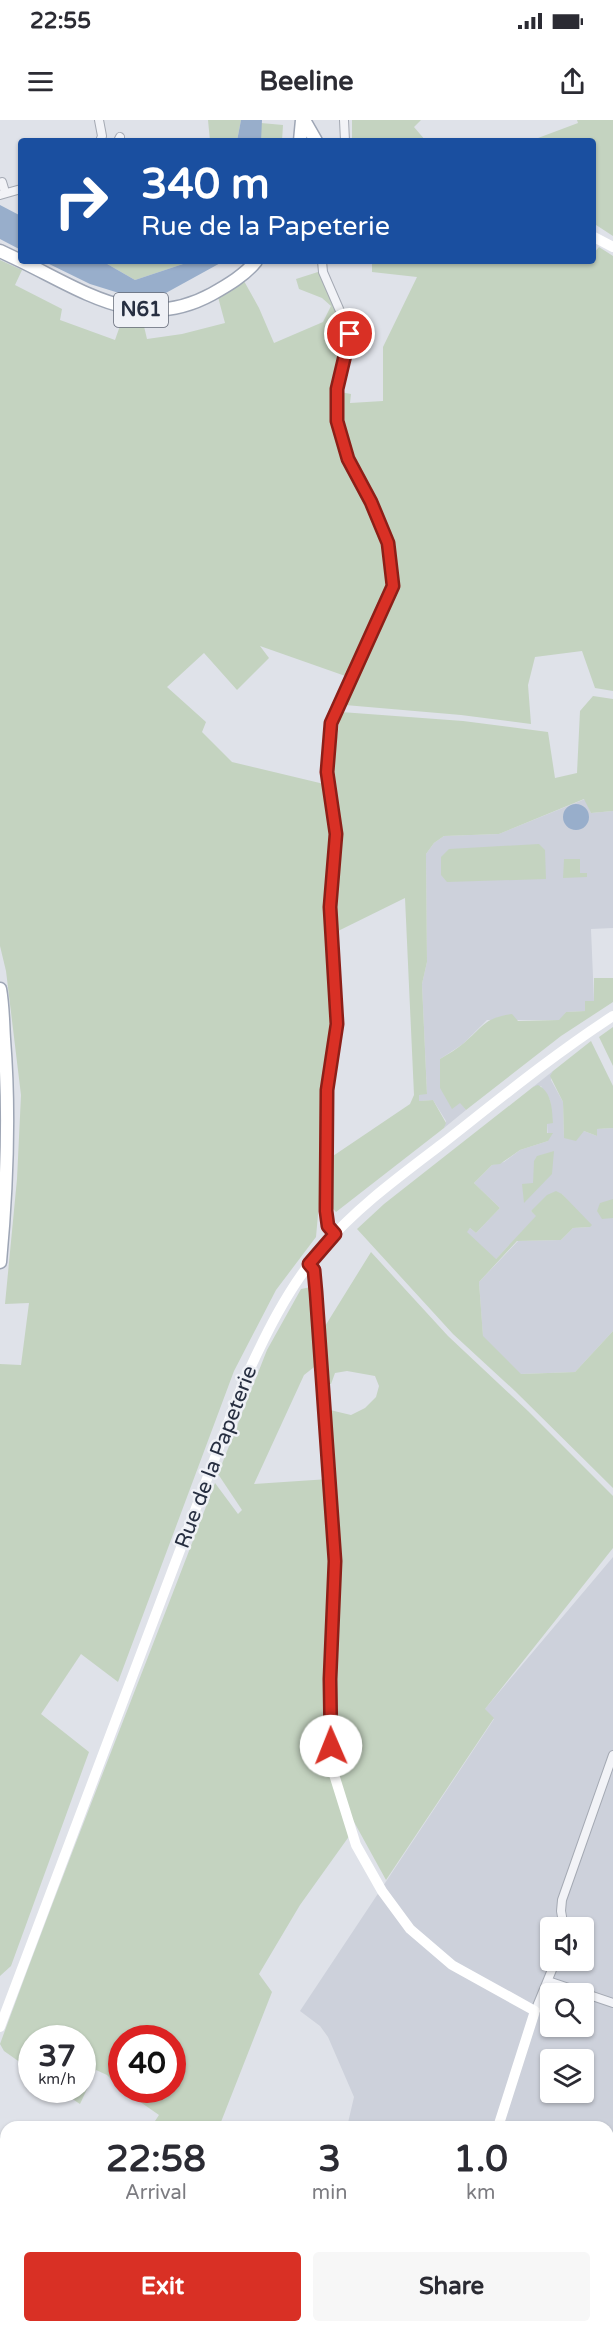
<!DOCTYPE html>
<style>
body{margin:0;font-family:"Varela Round",sans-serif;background:#f7f7f7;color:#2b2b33;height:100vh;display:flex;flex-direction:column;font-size:22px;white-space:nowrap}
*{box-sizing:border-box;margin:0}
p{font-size:20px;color:#7c7c81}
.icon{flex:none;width:33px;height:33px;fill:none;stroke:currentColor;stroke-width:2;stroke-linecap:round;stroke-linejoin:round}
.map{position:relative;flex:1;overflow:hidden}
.sheet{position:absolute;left:0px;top:2001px;width:614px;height:212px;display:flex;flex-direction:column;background:#fff;border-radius:18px 18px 0 0;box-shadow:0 2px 4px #0004}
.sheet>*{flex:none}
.banner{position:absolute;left:18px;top:18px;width:578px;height:126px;border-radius:6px;box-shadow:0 2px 4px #0004;background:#1a4fa0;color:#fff;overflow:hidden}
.tools{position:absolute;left:540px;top:1797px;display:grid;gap:12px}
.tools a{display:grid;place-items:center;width:54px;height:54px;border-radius:6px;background:#fff;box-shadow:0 2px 4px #0004;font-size:30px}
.speed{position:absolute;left:18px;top:1905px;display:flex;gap:12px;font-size:30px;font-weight:700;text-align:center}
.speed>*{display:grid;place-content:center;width:78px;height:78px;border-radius:50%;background:#fff;box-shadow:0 2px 4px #0004;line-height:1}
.speed small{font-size:15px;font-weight:400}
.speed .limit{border:9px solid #d22;background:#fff;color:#111}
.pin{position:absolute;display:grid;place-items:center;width:51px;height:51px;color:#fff;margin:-26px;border:3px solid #fff;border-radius:50%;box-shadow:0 2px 6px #0007}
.me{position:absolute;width:66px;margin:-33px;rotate:359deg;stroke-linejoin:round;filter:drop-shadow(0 0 4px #0008)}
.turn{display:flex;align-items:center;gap:21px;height:126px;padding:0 24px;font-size:27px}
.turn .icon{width:78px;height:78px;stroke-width:2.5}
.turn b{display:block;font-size:42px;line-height:51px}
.eta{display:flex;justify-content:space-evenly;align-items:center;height:102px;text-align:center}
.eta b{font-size:36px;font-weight:800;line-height:42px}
.button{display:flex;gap:12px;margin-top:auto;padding:12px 24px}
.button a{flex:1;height:69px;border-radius:6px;background:#d93025;color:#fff;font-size:24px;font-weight:800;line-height:69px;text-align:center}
.button a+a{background:#f7f7f7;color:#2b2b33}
.status{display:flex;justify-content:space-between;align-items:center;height:42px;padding:0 30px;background:#fff;direction:ltr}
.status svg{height:16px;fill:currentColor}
header{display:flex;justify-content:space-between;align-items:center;height:78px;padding:0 24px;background:#fff;font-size:27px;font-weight:800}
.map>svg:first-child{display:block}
.built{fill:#cdd1db;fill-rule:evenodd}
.green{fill:#c4d3c0}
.water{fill:#98aecb}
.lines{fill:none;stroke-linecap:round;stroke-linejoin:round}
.stream{stroke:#98aecb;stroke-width:3}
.street-casing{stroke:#a4a9b3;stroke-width:10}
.primary-casing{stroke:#9ea6b5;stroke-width:15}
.street{stroke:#f2f3f7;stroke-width:8}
.secondary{stroke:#fff;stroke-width:10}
.primary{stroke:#fff;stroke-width:12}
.route-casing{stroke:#8d1f18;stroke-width:15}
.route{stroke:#d93025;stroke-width:10}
.labels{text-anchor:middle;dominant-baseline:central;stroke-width:5;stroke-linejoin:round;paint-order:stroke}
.shield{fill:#eff1f6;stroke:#636977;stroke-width:1.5}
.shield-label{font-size:20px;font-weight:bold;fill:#272f41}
.street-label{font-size:21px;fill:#272f41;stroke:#eff1f6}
</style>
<div class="status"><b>22:55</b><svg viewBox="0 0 49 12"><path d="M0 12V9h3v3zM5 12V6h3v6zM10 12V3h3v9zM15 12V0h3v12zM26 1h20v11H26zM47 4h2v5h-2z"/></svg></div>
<header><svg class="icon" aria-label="menu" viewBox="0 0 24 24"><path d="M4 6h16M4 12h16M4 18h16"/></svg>Beeline<svg class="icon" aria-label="share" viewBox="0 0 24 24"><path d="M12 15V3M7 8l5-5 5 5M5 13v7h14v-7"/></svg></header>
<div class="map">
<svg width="613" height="2212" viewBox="0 0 613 2212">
<rect width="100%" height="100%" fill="#dfe2e9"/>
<path class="built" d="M585,679L591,693L613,691V808L591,809L594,881L585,891L566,892L560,900H487L463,924L440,939L452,988L460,982L466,990L444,1008L446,1001L433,980L419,981V974L427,973L422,864L427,842L426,734L434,723L444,716L499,714Z
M553,951L551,960L563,982L564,1018L584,1011L597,1016L596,1009L613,1008V1211L575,1252L520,1254L483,1217L479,1162L518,1121L561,1120L573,1108L590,1107L562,1074L531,1091L537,1096L495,1140L466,1112L470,1108L476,1113L500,1088L474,1063L492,1045L504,1042L520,1030L548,1021L547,1003H552L550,980L541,966L533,967Z
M613,1437V2212H285L287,2206H608V2007H347L354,1977L328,1917L320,1906L300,1891L494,1599L484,1590ZM550,1808H584V1840H550ZM550,1874H584V1906H550ZM550,1940H584V1972H550Z"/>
<path class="green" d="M208,0H241L237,21H210Z
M352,0H421L414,7L426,21H352Z
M577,0H613V116L593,103L592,21H530L578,3Z
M261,3L283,5L282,21H261Z
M599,127L613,136V571L595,568L582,531L535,537L528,565L531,604L461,595L345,585L397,465L385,405L351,339L340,289V272L351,274L350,283L383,281V227L417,157L372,152V141H592L593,134Z
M0,140L22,150L15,165L62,189L60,200L115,220L122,200L143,202L147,219L182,214L225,203L218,177L244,161L259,188L274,223L323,202L331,186L322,178L299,169L296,159L321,151L348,213L334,263L335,306L349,349L382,418L388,443V470L351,558L260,526L269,538L237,570L204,533L167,567L206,602L202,612L232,642L324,664L333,717L325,814L332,899L324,955L321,1061L316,1117L276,1170L234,1251L118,1562L81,1534L41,1594L89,1632L11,1846L0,1856V1244L21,1245L29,1183L5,1184L17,1059L21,975L6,851L0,826Z
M102,141H192L135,160Z
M593,576L613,579V691L591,693L584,679L499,714L444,716L434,723L426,734L427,842L422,864L427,974L419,975V981L433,980L446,1003L444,1008L336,1092L327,1082L330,1038L410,984L414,975L405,778L334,813L335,750L330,663L341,592L463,601L548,612L555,658L577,653L580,591Z
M539,724L545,730L546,759L447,762L441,755V737L449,729Z
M564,739H580V753H587V757L563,758Z
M594,858H613V882L561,916L466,990L460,983L452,989L440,968V939C448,934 457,929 464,923C484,906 484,898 512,894L518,901L559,900L566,892L585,891V881H594Z
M613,907V946L599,917Z
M591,921L613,966V1008L597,1009V1016L584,1011L576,1021L564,1018L563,982L550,956L553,951Z
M538,965C552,972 552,989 553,1003L547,1004V1013H553L548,1021L520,1030L500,1044L492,1045L474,1063L500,1088L476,1113L470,1108L467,1112L496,1139L536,1096L531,1091L547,1075L556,1071L562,1074L592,1105L590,1107L573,1108L561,1120L517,1121L479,1162L483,1216L521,1254L575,1252L613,1211V1368L515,1271L453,1214L357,1109L384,1084L533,967Z
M554,1031L552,1054L524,1083L522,1064L533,1063L534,1041L537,1036Z
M613,1079V1098L602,1099L597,1091L600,1083Z
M371,1132L448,1216L528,1291L613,1376V1428L485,1589L494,1598L386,1760L348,1691L338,1650L333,1614L335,1382L330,1290L351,1295L365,1288L376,1277L379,1266L375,1256L347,1251L335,1253L331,1264H327L322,1211Z
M311,1167L313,1218L318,1244L304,1255L254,1364L329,1359L331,1467L327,1626L350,1715L300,1785L259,1854L272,1872L219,2007H151L159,1995L123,1970H172V1918H122L121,1969L107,1955L96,1950L80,1984L59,1970H82V1918H32L31,1950L4,1931L0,1924C69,1736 144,1550 215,1363L238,1394L242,1390L218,1354L267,1230L301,1169Z
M6,2164V2206L86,2207L84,2212H0V2173Z"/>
<path class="water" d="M241,0H262L261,21H237Z
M0,85L21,96V130L0,119Z
M43,141H102L135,160L192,141H224L164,174L135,178L90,164Z
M563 697a13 13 0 1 1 26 0a13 13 0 1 1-26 0Z"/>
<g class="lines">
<path class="stream" d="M592,132H594"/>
<g class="street-casing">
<path id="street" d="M99,0L102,16L100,21
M344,0L345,21
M118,21L120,17
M2,62L5,72
M0,75L21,69
M322,141L323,152L350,214L337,269V301L348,339L371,382L388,423L393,466L331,603L327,652L336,714L330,787L337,904L327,970L326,1091L328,1106L335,1114
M564,1808L561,1791L562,1780L613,1635
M548,1861L613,1883
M535,1891L556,1840"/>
</g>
<g class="primary-casing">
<path id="primary" d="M304,0L316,21
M300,21L302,0
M0,131L21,141
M21,141C85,172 141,213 212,174C228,165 245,155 256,141
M0,869C3,885 3,903 4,919C10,994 7,1067 0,1142"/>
</g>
<use href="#street" class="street"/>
<path class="secondary" d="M592,116L613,127
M309,1144L313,1150L316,1172L335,1441L330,1559L332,1648L356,1725L382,1771L410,1809L452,1845L535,1891L498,2007
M0,1907L242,1266C264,1217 287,1169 322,1128C356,1088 400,1056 442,1024C498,980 553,935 613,896
M432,2212L434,2206"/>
<use href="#primary" class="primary"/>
</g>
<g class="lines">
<g class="route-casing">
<path id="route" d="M331,1626L330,1559L335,1441L316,1172L314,1150L309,1144L335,1114L328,1106L326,1091L327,970L337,904L330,787L336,714L327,652L331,603L393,466L388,423L371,382L348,339L337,301V269L350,214"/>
</g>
<use href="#route" class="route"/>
</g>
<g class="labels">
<rect class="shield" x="114" y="173" width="54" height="34" rx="4.5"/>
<g class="shield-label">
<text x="141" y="190">N61</text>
</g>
<g class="street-label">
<text transform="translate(216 1337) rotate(-69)">Rue de la Papeterie</text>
</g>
</g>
</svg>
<div class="tools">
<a><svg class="icon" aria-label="sound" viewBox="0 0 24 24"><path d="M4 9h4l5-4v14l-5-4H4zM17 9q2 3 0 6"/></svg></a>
<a><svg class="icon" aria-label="search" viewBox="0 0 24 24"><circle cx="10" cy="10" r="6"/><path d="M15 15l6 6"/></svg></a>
<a><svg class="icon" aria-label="layers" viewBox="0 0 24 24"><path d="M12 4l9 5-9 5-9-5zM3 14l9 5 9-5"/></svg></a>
</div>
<div class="speed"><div>37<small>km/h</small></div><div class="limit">40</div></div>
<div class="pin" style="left:350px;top:214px;background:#d93025"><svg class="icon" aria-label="arrive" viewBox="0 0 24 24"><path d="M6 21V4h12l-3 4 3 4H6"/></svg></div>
<svg class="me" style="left:331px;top:1626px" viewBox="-20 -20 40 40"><circle r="19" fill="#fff"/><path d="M0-13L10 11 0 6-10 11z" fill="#d93025"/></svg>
<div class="banner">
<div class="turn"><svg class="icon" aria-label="right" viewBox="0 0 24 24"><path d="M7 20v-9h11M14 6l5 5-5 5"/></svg><div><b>340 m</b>Rue de la Papeterie</div></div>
</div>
<section class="sheet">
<div class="eta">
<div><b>22:58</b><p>Arrival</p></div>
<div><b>3</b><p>min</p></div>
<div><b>1.0</b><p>km</p></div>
</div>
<div class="button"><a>Exit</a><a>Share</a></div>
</section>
</div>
